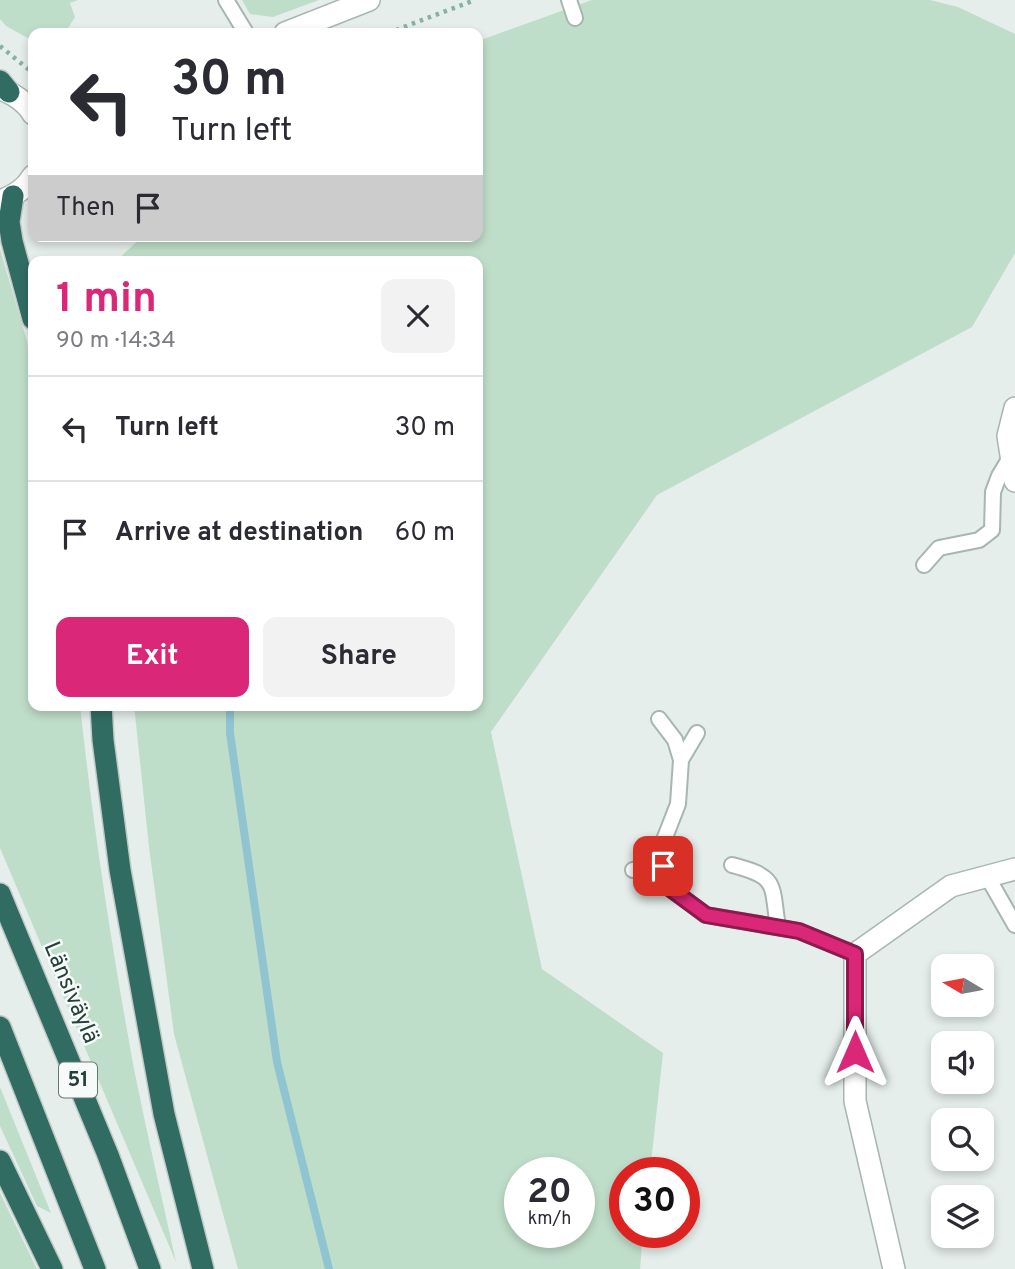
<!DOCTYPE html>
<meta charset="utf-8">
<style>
body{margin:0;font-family:Overpass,sans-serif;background:#f2f2f3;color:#2b2b33;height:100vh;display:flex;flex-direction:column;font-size:26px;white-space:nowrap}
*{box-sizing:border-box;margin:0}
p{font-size:23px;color:#7c7c81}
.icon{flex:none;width:38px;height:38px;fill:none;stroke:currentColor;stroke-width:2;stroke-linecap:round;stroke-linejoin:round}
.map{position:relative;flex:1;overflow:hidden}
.sheet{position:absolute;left:28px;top:256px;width:455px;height:455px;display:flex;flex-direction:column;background:#fff;border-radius:14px;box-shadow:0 4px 10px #0003}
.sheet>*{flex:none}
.top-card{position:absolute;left:28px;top:28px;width:455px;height:214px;border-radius:14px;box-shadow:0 4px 10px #0003;background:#fff;color:#2b2b33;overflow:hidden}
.needle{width:46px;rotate:280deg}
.tools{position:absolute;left:931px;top:954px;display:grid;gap:14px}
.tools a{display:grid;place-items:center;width:63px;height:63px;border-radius:14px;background:#fff;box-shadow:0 4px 10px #0003;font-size:35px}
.speed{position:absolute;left:504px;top:1157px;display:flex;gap:14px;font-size:35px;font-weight:700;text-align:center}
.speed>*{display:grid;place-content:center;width:91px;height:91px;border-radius:50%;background:#fff;box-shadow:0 4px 10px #0003;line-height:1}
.speed small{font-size:18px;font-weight:400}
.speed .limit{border:10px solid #d22;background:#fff;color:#111}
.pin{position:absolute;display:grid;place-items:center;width:60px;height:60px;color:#fff;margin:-30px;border-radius:14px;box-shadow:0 4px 10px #0006}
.me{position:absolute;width:77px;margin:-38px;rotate:0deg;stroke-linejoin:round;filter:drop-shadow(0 0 5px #0008)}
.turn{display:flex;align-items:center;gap:24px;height:147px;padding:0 28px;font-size:32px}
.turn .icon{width:91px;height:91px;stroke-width:2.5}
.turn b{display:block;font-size:49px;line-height:60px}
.then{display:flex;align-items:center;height:66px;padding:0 28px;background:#0003;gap:14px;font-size:26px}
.round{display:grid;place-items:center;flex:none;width:74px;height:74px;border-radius:14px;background:#f2f2f3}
.headline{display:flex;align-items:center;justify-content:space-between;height:119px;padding:0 28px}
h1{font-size:42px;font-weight:700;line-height:52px;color:#db2777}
.primary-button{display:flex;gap:14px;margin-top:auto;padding:14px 28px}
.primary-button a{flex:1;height:80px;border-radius:14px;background:#db2777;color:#fff;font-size:28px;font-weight:700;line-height:80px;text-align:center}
.primary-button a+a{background:#f2f2f3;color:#2b2b33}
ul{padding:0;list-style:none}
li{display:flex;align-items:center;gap:21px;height:105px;padding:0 28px;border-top:2px solid #e1e1e2}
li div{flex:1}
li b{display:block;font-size:26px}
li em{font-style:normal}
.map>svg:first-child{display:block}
.green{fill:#bfdec9;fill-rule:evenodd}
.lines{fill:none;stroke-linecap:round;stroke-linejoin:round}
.stream{stroke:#90c4d1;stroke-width:8}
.service-casing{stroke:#a8b6b2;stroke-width:18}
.minor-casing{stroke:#a8b6b2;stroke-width:24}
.tertiary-casing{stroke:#a8b6b2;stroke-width:24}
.motorway-casing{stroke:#c2cac8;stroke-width:24}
.path{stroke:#87b1a5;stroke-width:4.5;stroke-dasharray:3.5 5;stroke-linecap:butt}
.service{stroke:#fff;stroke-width:14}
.minor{stroke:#fff;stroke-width:21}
.tertiary{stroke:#fff;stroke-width:21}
.motorway{stroke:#316c62;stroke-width:21}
.route-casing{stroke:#8e194d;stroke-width:18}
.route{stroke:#db2777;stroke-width:12}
.labels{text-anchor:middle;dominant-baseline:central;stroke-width:5;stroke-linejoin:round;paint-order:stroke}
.shield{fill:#f6faf8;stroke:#647873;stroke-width:2}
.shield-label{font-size:21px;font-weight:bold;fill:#25403a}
.street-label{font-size:23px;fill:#25403a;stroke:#f6faf8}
</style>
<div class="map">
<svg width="1015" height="1269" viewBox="0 0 1015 1269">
<rect width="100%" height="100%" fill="#e5eeeb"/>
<path class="green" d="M0,0H78L70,3L75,17L65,33H33V41L6,26L0,19Z
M242,0H319L273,17L250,14Z
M592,0H930L958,7L1015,34V253L972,327L657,495L491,732L542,969L663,1053L650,1172H625V1232H643L640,1269H238L174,1034L149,847L134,705H478V261H116L143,236H478V41ZM520,1172H579V1232H520Z
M0,249L27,341L33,374V705H80C93,827 112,949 134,1069C147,1134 162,1198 176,1262L0,848Z
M0,1087L51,1213L37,1206L0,1126Z
M0,1193L37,1269H0Z"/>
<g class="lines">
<path class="stream" d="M230,705V733L277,1062L329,1269"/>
<g class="service-casing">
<path id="service" d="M226,0L246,33
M569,0L575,18
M924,565L939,548L979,540L992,530L993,492L999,476L1011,456
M659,719L675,740L681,760L678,804L662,845L663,866L668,887L706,915L799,931L855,954
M681,760L697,733
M732,865C779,877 771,884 778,927
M633,870L663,866
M987,876L1015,925"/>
</g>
<g class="minor-casing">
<path id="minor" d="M1015,408L1008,436L1015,481
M894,1269L855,1101V954L951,886L1015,869"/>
</g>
<g class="tertiary-casing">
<path id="tertiary" d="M285,33L369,0
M0,89C13,93 27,103 33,114
M0,201C15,196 25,189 33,176"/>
</g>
<g class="motorway-casing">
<path id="motorway" d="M0,81L9,92
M13,196L9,222L12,241L33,319
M101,705L103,740L120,870L164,1114L203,1269
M0,894L108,1155L150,1269
M0,1027L95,1269
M0,1161L52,1269"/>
</g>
<path class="path" d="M388,33L475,0
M0,46L33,73"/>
<use href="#service" class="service"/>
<use href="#minor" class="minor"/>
<use href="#tertiary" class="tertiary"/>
<use href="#motorway" class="motorway"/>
</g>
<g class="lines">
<g class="route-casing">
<path id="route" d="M663,866L668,887L706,915L799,931L855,954V1052"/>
</g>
<use href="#route" class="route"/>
</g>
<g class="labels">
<rect class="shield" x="59" y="1062.5" width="38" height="35" rx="5"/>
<g class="shield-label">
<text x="78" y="1080">51</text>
</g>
<g class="street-label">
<text transform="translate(70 993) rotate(67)">Länsiväylä</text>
</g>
</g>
</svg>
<div class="tools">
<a><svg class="needle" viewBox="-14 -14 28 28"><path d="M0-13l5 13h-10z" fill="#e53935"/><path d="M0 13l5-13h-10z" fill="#7c7c81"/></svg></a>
<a><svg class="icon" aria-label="sound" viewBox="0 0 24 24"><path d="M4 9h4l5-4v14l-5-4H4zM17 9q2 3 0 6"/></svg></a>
<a><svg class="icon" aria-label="search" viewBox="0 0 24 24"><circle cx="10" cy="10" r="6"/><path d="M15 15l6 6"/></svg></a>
<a><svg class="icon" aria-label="layers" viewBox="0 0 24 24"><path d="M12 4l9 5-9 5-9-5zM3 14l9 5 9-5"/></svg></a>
</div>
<div class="speed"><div>20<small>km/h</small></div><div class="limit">30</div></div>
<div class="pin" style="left:663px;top:866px;background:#d93025"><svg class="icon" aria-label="arrive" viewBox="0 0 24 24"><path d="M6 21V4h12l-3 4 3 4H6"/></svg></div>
<svg class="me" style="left:855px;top:1052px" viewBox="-20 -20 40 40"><path d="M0-17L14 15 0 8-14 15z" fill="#db2777" stroke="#fff" stroke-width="4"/></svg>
<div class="top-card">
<div class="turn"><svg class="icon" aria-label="left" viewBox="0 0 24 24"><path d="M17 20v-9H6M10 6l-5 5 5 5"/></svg><div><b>30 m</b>Turn left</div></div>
<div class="then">Then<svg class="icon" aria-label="arrive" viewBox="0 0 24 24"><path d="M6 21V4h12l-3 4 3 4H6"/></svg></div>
</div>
<section class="sheet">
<div class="headline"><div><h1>1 min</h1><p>90 m · 14:34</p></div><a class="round"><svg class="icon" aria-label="close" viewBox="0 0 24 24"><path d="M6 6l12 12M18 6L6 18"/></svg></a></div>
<ul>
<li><svg class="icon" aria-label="left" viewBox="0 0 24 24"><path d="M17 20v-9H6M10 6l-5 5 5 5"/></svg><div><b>Turn left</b></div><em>30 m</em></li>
<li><svg class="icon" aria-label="arrive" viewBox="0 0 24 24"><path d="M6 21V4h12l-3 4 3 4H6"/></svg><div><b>Arrive at destination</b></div><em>60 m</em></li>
</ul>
<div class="primary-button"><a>Exit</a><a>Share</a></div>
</section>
</div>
